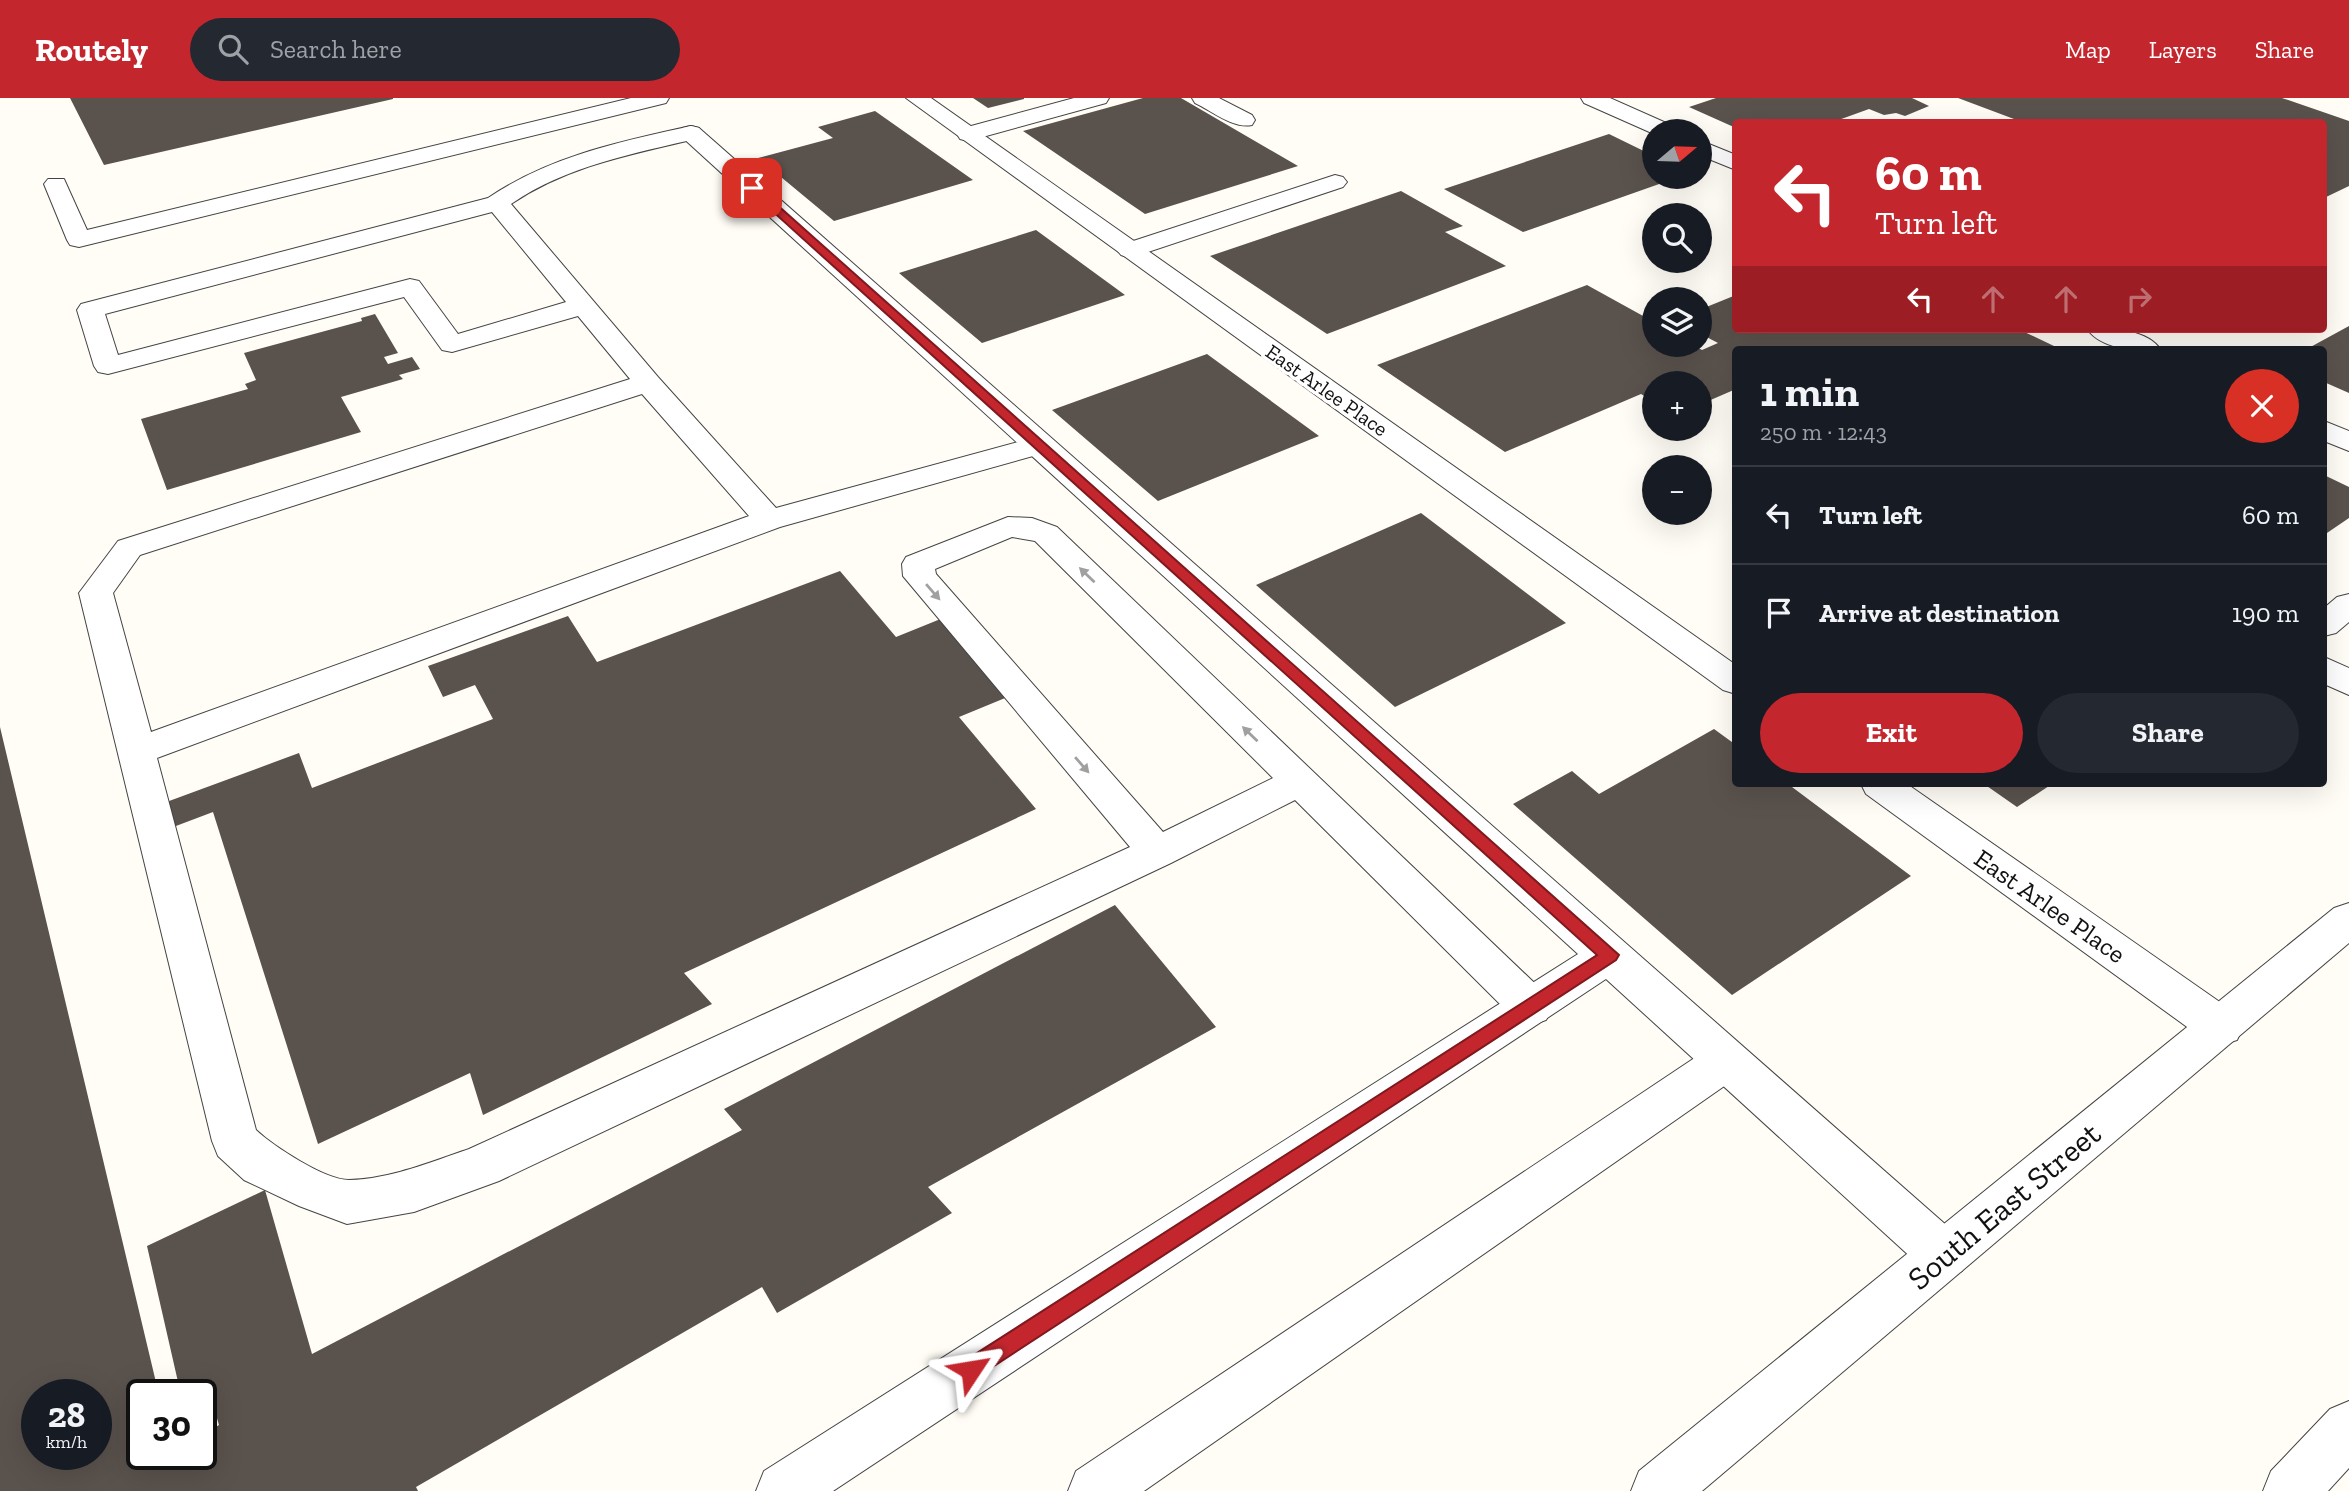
<!DOCTYPE html>
<meta charset="utf-8">
<style>
body{margin:0;font-family:"Zilla Slab",serif;background:#242831;color:#f1f3f6;height:100vh;display:flex;flex-direction:column;font-size:26px;white-space:nowrap}
*{box-sizing:border-box;margin:0}
p{font-size:23px;color:#9ea1a6}
.icon{flex:none;width:38px;height:38px;fill:none;stroke:currentColor;stroke-width:2;stroke-linecap:round;stroke-linejoin:round}
.map{position:relative;flex:1;overflow:hidden}
.drawer{position:absolute;left:1732px;top:248px;width:595px;height:441px;display:flex;flex-direction:column;background:#171b24;border-radius:7px;box-shadow:0 7px 28px #0002}
.drawer>*{flex:none}
.banner{position:absolute;left:1732px;top:21px;width:595px;height:214px;border-radius:7px;box-shadow:0 7px 28px #0002;background:#c4262e;color:#fff;overflow:hidden}
.needle{width:46px;rotate:71deg}
.fabs{position:absolute;left:1642px;top:21px;display:grid;gap:14px}
.fabs a{display:grid;place-items:center;width:70px;height:70px;border-radius:50%;background:#171b24;box-shadow:0 7px 28px #0002;font-size:35px}
.speed{position:absolute;left:21px;top:1281px;display:flex;gap:14px;font-size:35px;font-weight:700;text-align:center}
.speed>*{display:grid;place-content:center;width:91px;height:91px;border-radius:50%;background:#171b24;box-shadow:0 7px 28px #0002;line-height:1}
.speed small{font-size:18px;font-weight:400}
.speed .limit{border:4px solid #111;border-radius:10px;background:#fff;color:#111}
.pin{position:absolute;display:grid;place-items:center;width:60px;height:60px;color:#fff;margin:-30px;border-radius:14px;box-shadow:0 4px 10px #0006}
.me{position:absolute;width:77px;margin:-38px;rotate:57deg;stroke-linejoin:round;filter:drop-shadow(0 0 5px #0008)}
.turn{display:flex;align-items:center;gap:24px;height:147px;padding:0 28px;font-size:32px}
.turn .icon{width:91px;height:91px;stroke-width:2.5}
.turn b{display:block;font-size:49px;line-height:60px}
.lanes{display:flex;align-items:center;height:66px;padding:0 28px;background:#0003;justify-content:center;gap:35px;direction:ltr}
.lanes .off{opacity:.35}
.round{display:grid;place-items:center;flex:none;width:74px;height:74px;border-radius:37px;background:#242831}
.headline{display:flex;align-items:center;justify-content:space-between;height:119px;padding:0 28px}
h1{font-size:42px;font-weight:700;line-height:52px}
.cta{display:flex;gap:14px;margin-top:auto;padding:14px 28px}
.cta a{flex:1;height:80px;border-radius:42px;background:#c4262e;color:#fff;font-size:28px;font-weight:700;line-height:80px;text-align:center}
.cta a+a{background:#242831;color:#f1f3f6}
ul{padding:0;list-style:none}
li{display:flex;align-items:center;gap:21px;height:98px;padding:0 28px;border-top:2px solid #363941}
li div{flex:1}
li b{display:block;font-size:26px}
li em{font-style:normal}
header{display:flex;align-items:center;gap:42px;box-sizing:border-box;height:98px;padding:0 35px;background:#c4262e;color:#fff}
header strong{font-size:33px}
nav{display:flex;gap:38px;margin-inline-start:auto;font-size:24px}
.search{width:490px;height:63px;background:#242831;display:flex;align-items:center;gap:18px;box-sizing:border-box;padding:0 24px;border-radius:38px;color:#9ea1a6;font-size:26px}
.map>svg:first-child{display:block}
.building{fill:#5a524d;fill-rule:evenodd}
.lines{fill:none;stroke-linecap:round;stroke-linejoin:round}
.service-casing{stroke:#444;stroke-width:2}
.minor-casing{stroke:#444;stroke-width:2}
.tertiary-casing{stroke:#444;stroke-width:2}
.service{fill:#fff;fill-rule:evenodd}
.minor{fill:#fff;fill-rule:evenodd}
.tertiary{fill:#fff;fill-rule:evenodd}
.oneway{fill:#a0a0a0}
.route{fill:#c4262e;stroke:#7f191e;stroke-width:2}
.labels{text-anchor:middle;dominant-baseline:central;stroke-width:7;stroke-linejoin:round;paint-order:stroke}
.far-street-label{font-size:21px;fill:#111;stroke:#fff}
.street-label{font-size:26px;fill:#111;stroke:#fff}
.near-street-label{font-size:32px;fill:#111;stroke:#fff}
</style>
<header>
<strong>Routely</strong>
<div class="search"><svg class="icon" aria-label="search" viewBox="0 0 24 24"><circle cx="10" cy="10" r="6"/><path d="M15 15l6 6"/></svg>Search here</div>
<nav><a>Map</a><a>Layers</a><a>Share</a></nav>
</header>
<div class="map">
<svg width="2349" height="1393" viewBox="0 0 2349 1393">
<rect width="100%" height="100%" fill="#fffdf5"/>
<path class="building" d="M70,0H393V1L104,67Z
M973,0H1024V1L988,10Z
M1143,0H1181L1298,68L1145,116L1023,33Z
M1716,0H1912L1929,8L1905,18L1896,15L1884,17L1869,11L1833,24H1736V30L1689,9Z
M1958,0H2282L2349,23V88L2324,100V24H2022Z
M875,13L973,82L834,123L758,60L833,40L818,29Z
M1609,36L1654,58V79H1679L1523,134L1444,91Z
M1401,93L1463,128L1445,134L1506,168L1327,236L1210,158Z
M1036,132L1125,197L982,245L899,175Z
M1587,187L1654,224V247H1693L1702,252L1718,245L1699,235V212L1736,197V231H2018L2054,248L2045,252H1736V291L1699,307V285H1654V304L1641,296L1505,354L1377,267Z
M375,216L398,255L384,259L388,266L412,259L420,271L399,277L403,281L341,299L361,334L167,392L141,321L248,291L245,286L256,282L244,255L362,223L361,220Z
M2349,228V295L2324,284V252H2305Z
M1207,256L1319,338L1158,403L1052,312Z
M2324,377L2349,389V420L2324,437Z
M1421,415L1566,525L1395,609L1256,487Z
M840,473L896,539L943,520L1010,598L959,619L1036,711L684,875L712,906L483,1017L470,975L318,1046L213,714L168,731L161,706L299,655L312,690L493,621L475,587L443,599L428,568L568,518L597,564Z
M0,629L159,1297H142V1356H201V1338L219,1327L213,1307L201,1313V1297H181L147,1148L265,1092L312,1256L742,1032L724,1011L1115,807L1216,929L928,1089L952,1115L777,1215L762,1189L416,1389L418,1393H0ZM37,1297H96V1356H37Z
M1714,631L1736,647V686H1788L1911,778L1732,897L1513,706L1572,673L1599,696Z
M1984,686H2052L2017,709Z"/>
<g class="lines">
<g class="service-casing">
<path id="service" d="M631,0H669L666,5L79,149L70,147L67,142L44,86L48,81H64L87,132Z
M1074,0H1109L1106,5L968,43L960,41L957,36L960,31Z
M1192,0H1219L1252,17L1255,22L1252,27C1233,31 1212,13 1195,5Z
M691,28L699,30L702,35L699,40C633,56 568,67 511,106L658,279L776,410L1040,338L1051,341L1055,347L1051,353L780,429L157,660L256,1032C273,1048 325,1082 349,1082C390,1081 431,1064 469,1051L1130,749L903,478L902,466L906,459L1008,419L1032,420L1057,429L1546,896L1553,909L1546,922L1531,927L1516,922L1295,702L1171,765L499,1083L414,1114L347,1126L299,1108L244,1082L218,1058L212,1043L79,495L118,443L630,281L578,218L452,254L442,252L404,199L108,276L98,274L94,268L77,212L81,206L488,100C550,58 619,44 691,28ZM492,114L566,204L458,236L419,183L410,181L118,257L105,216ZM642,296L749,418L151,634L113,495L140,457ZM1012,439L1035,443L1273,680L1163,734L936,476L935,471Z
M1335,77L1343,79L1347,84L1343,89L1130,160L1121,157L1117,152L1121,147Z
M2349,496V524L2336,535L2324,538V510L2337,499Z
M2324,559L2349,570V597L2324,586Z
M1727,943L1743,949L1749,962L1743,975L1144,1393H1068L1076,1373L1711,949Z"/>
</g>
<g class="minor-casing">
<path id="minor" d="M906,0H931L1736,567V596L1723,592Z
M1581,0H1610L1673,28L1676,33H1654V36L1584,5Z
M691,28L699,30L1962,1141L1969,1157L1962,1173L1944,1180L1926,1173L1606,881L833,1393H756L764,1373L1578,856L683,40L680,35L683,30Z
M1699,42L1736,57V72L1699,57Z
M2087,231C2111,231 2146,230 2161,252C2137,252 2103,253 2087,231Z
M2324,323L2349,333V353L2324,343Z
M1861,686H1907L2237,916L2243,929L2237,942L2221,947L2205,942L1866,696Z
M2349,1303V1370L2328,1393H2263L2271,1373L2330,1311Z"/>
</g>
<g class="tertiary-casing">
<path id="tertiary" d="M2349,805V845L1702,1393H1631L1639,1373L2334,810Z"/>
</g>
<use href="#service" class="service"/>
<use href="#minor" class="minor"/>
<use href="#tertiary" class="tertiary"/>
</g>
<defs><path id="oneway-solid" d="M-6-.8H1V-3.2L6.5 0L1 3.2V.8H-6Z" transform="scale(1.75)"/></defs>
<g class="oneway">
<use href="#oneway-solid" transform="translate(1087 477) rotate(-136)"/>
<use href="#oneway-solid" transform="translate(933 494) rotate(49)"/>
<use href="#oneway-solid" transform="translate(1250 636) rotate(-136)"/>
<use href="#oneway-solid" transform="translate(1082 667) rotate(49)"/>
</g>
<path class="route" d="M749,88H756L1619,857L1616,862L971,1283L963,1279L960,1272L963,1264L1597,857L749,92Z"/>
<g class="labels">
<g class="far-street-label">
<text transform="translate(1327 292) rotate(35)">East Arlee Place</text>
</g>
<g class="street-label">
<text transform="translate(2050 808) rotate(35)">East Arlee Place</text>
</g>
<g class="near-street-label">
<text transform="translate(2004 1108) rotate(-40)">South East Street</text>
</g>
</g>
</svg>
<div class="fabs">
<a><svg class="needle" viewBox="-14 -14 28 28"><path d="M0-13l5 13h-10z" fill="#e53935"/><path d="M0 13l5-13h-10z" fill="#9ea1a6"/></svg></a>
<a><svg class="icon" aria-label="search" viewBox="0 0 24 24"><circle cx="10" cy="10" r="6"/><path d="M15 15l6 6"/></svg></a>
<a><svg class="icon" aria-label="layers" viewBox="0 0 24 24"><path d="M12 4l9 5-9 5-9-5zM3 14l9 5 9-5"/></svg></a>
<a>+</a>
<a>−</a>
</div>
<div class="speed"><div>28<small>km/h</small></div><div class="limit">30</div></div>
<div class="pin" style="left:752px;top:90px;background:#d93025"><svg class="icon" aria-label="arrive" viewBox="0 0 24 24"><path d="M6 21V4h12l-3 4 3 4H6"/></svg></div>
<svg class="me" style="left:971px;top:1272px" viewBox="-20 -20 40 40"><path d="M0-17L14 15 0 8-14 15z" fill="#c4262e" stroke="#fff" stroke-width="4"/></svg>
<div class="banner">
<div class="turn"><svg class="icon" aria-label="left" viewBox="0 0 24 24"><path d="M17 20v-9H6M10 6l-5 5 5 5"/></svg><div><b>60 m</b>Turn left</div></div>
<div class="lanes"><svg class="icon" aria-label="left" viewBox="0 0 24 24"><path d="M17 20v-9H6M10 6l-5 5 5 5"/></svg><svg class="icon off" aria-label="ahead" viewBox="0 0 24 24"><path d="M12 20V5M6 11l6-6 6 6"/></svg><svg class="icon off" aria-label="ahead" viewBox="0 0 24 24"><path d="M12 20V5M6 11l6-6 6 6"/></svg><svg class="icon off" aria-label="right" viewBox="0 0 24 24"><path d="M7 20v-9h11M14 6l5 5-5 5"/></svg></div>
</div>
<section class="drawer">
<div class="headline"><div><h1>1 min</h1><p>250 m · 12:43</p></div><a class="round" style="background:#d93025;color:#fff"><svg class="icon" aria-label="close" viewBox="0 0 24 24"><path d="M6 6l12 12M18 6L6 18"/></svg></a></div>
<ul>
<li><svg class="icon" aria-label="left" viewBox="0 0 24 24"><path d="M17 20v-9H6M10 6l-5 5 5 5"/></svg><div><b>Turn left</b></div><em>60 m</em></li>
<li><svg class="icon" aria-label="arrive" viewBox="0 0 24 24"><path d="M6 21V4h12l-3 4 3 4H6"/></svg><div><b>Arrive at destination</b></div><em>190 m</em></li>
</ul>
<div class="cta"><a>Exit</a><a>Share</a></div>
</section>
</div>
